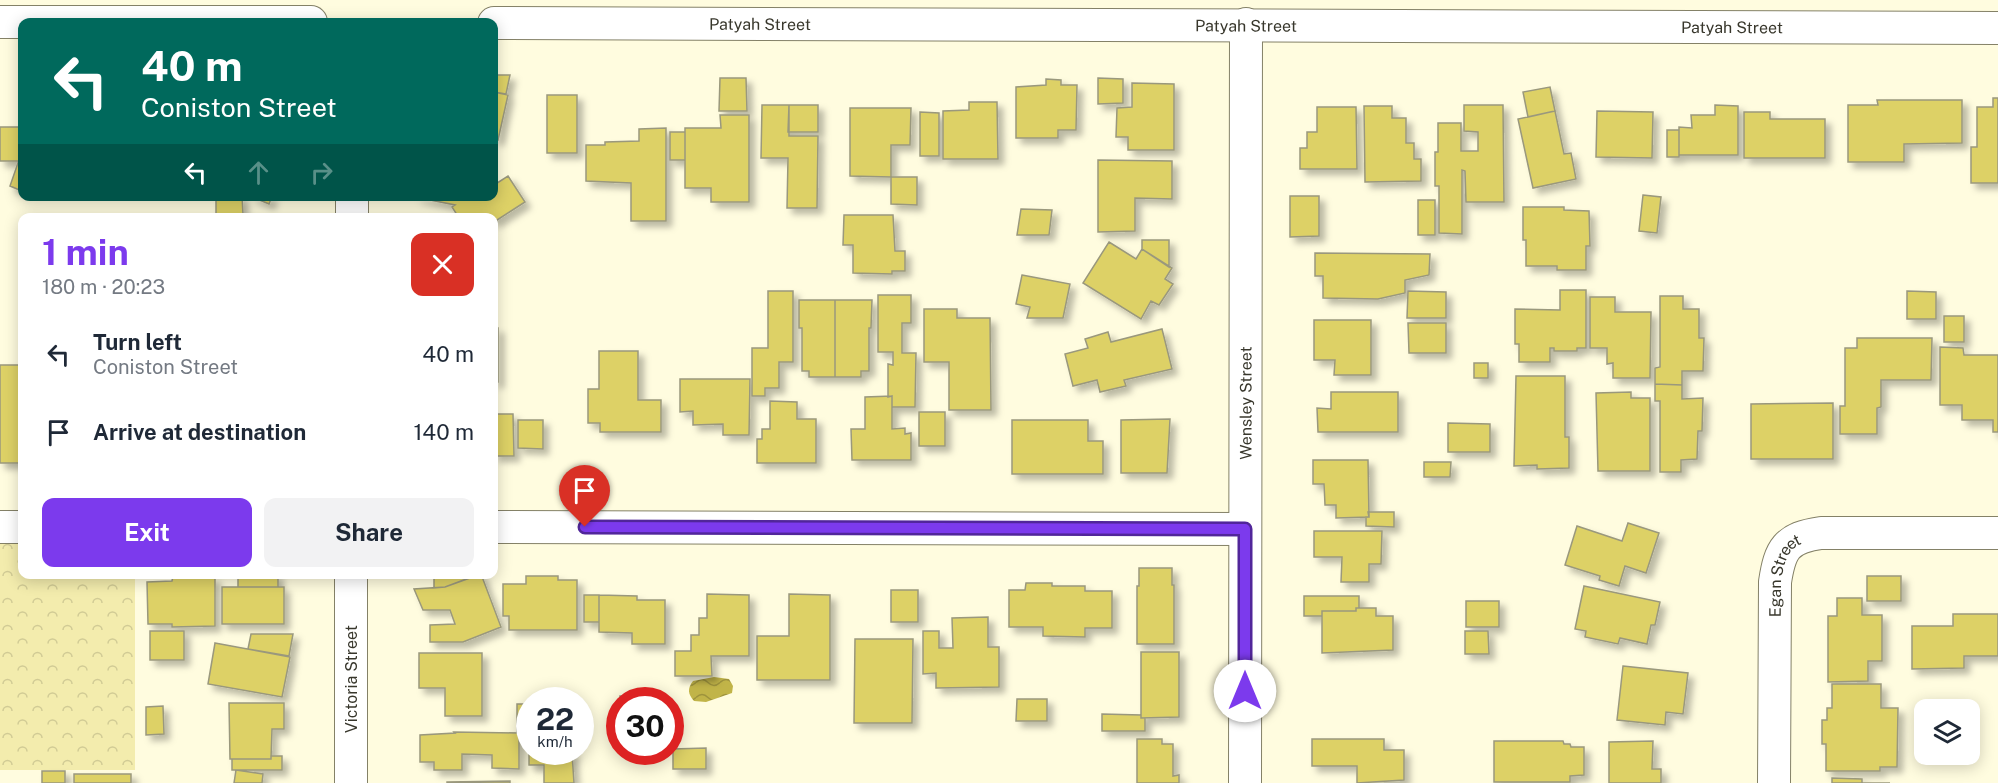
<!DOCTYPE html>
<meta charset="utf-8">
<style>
body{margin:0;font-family:"Public Sans",sans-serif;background:#f2f2f3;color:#1f2937;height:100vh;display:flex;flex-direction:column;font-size:22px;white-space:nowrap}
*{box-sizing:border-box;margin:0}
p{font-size:20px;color:#747a83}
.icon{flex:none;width:33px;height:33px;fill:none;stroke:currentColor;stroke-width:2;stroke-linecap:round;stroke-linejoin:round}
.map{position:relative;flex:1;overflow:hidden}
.panel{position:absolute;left:18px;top:213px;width:480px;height:366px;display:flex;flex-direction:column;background:#fff;border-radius:12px;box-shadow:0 3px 15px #0003}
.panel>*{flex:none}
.top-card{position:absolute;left:18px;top:18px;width:480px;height:183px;border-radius:12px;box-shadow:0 3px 15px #0003;background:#00695c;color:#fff;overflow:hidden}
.buttons{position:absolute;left:1914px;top:699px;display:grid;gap:12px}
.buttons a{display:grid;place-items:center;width:66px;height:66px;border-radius:12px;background:#fff;box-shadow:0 3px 15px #0003;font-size:30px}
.speed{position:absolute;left:516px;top:687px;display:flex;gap:12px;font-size:30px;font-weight:700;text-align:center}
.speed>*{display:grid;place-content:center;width:78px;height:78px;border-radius:50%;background:#fff;box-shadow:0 3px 15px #0003;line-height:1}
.speed small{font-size:15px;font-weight:400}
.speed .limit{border:9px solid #d22;background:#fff;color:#111}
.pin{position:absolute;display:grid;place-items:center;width:51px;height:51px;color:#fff;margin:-62px -26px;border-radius:50% 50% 50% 0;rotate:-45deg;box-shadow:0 0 6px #0007}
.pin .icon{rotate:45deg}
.me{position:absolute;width:66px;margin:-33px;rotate:0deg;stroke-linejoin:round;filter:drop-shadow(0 0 4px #0008)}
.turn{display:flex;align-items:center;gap:21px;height:126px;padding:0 24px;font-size:27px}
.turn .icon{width:78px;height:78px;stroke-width:2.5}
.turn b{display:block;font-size:42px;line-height:51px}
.lanes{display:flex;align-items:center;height:57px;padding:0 24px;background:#0003;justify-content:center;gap:30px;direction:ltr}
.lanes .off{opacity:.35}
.round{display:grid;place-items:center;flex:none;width:63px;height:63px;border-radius:12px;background:#f2f2f3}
.head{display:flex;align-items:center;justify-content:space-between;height:102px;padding:0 24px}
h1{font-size:36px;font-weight:700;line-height:45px;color:#7c3aed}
.button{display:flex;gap:12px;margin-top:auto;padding:12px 24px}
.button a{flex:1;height:69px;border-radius:12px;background:#7c3aed;color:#fff;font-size:24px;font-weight:700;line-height:69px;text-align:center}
.button a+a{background:#f2f2f3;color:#1f2937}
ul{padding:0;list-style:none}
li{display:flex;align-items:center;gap:18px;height:78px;padding:0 24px}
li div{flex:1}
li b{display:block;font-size:22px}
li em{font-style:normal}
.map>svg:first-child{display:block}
.park{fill:url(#park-crowns)}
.water{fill:url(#water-waves)}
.building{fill:#ddd166;stroke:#9a987d;stroke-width:1.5;filter:url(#shadow)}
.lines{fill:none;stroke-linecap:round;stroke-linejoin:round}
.minor-casing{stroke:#848167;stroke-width:34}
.minor{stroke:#fff;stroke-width:32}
.route-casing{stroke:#51269a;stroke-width:15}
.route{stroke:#7c3aed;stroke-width:10}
.labels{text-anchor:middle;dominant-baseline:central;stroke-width:5;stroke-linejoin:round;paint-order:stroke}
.street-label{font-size:16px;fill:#38372c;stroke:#fff}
</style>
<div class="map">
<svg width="1998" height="783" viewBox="0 0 1998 783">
<defs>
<pattern id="park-crowns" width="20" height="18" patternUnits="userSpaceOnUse" patternTransform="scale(1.5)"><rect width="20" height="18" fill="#f3ecad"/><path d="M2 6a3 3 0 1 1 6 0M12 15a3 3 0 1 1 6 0" fill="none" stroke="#d1cb95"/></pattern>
<pattern id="water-waves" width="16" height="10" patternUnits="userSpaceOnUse" patternTransform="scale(1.5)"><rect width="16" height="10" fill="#c1b448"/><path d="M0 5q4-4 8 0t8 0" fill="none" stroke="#9e933c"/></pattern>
<filter id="shadow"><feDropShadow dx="5.5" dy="5.5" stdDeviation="3" flood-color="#0004"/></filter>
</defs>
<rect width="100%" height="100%" fill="#fffcdf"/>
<path class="park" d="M0,542H22V574L135,575V770H0Z"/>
<path class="water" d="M714,677L729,679L733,686L732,693L706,702L694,701C688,694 687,689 693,681Z"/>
<path class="building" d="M494,75H510L506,94L494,92Z
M720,78H746L747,111H719Z
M1098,78L1123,79V103L1098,104Z
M1046,79L1061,80V85H1077L1076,130H1058V138H1016V87L1046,85Z
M1132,83L1174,84V150H1128V137H1116L1117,108L1132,107Z
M1550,87L1555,111L1528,117L1523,92Z
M494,92L508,95L498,140L494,139Z
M547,95H577V153H547Z
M1993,98H1998V183H1971V147H1977V107H1993Z
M1877,100H1962V143L1904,144V162H1848V105H1878Z
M969,102H997L998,159H943V111L969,110Z
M762,105H789V136H818L817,208H787L788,158H761Z
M789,105H818V132H788Z
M1464,105H1503L1504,202H1466L1465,171L1462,170V234L1439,233V186H1435V152H1438V123H1461V151H1478V132L1464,131Z
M1715,105L1738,106V155H1679V127L1692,128L1691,115H1715Z
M1364,106H1392V118H1406V143H1414V159H1421V181L1365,182Z
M1317,107H1356L1357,169H1300V148H1307V132H1317Z
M850,108H911L910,145H891V177L850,176Z
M1555,111L1564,154L1571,153L1576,179L1533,188L1518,119Z
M1597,111L1653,112L1652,158L1596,157Z
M920,112L939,113V156H920Z
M1744,112H1770V119H1825V158H1744Z
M20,113H22V191L10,186L20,157Z
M720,115H749V202H711V188H685V128H721Z
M0,127H20L19,161H0Z
M666,128V221H631V183L586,181V145H605V142L639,141V129Z
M1667,130H1679V157H1667Z
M670,132H685V160H670Z
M1098,160L1172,161V199L1135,198V231L1098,232Z
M508,176L525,202L494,222V218H459L452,207L455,205L415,197L494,196V185Z
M891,177H917V205L891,204Z
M1643,195L1661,197L1657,233L1639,231Z
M216,196H242L243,215L216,214Z
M250,196H272L269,204Z
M1290,196H1319V236L1290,237Z
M1418,200H1435V235H1418Z
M1523,207H1564V210L1589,211L1590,246H1586V270H1557V266H1526V240H1523Z
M1021,209L1052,210L1049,235H1017Z
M229,214L243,215L253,214V218H228Z
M844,215H893L895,251H905V271H892V274L853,273V245H843Z
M1142,240H1169V267L1142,249Z
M1109,242L1136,259L1142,249L1172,268L1165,279L1173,284L1159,305L1151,301L1141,319L1083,283Z
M1315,253L1430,254L1429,275L1405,280V293L1378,299L1323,298V276H1315Z
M1022,275L1070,284L1063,318H1027L1030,307L1016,304Z
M1560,290H1586V348H1577V351H1554V348H1550V362H1519V344H1515V309L1560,310Z
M768,291H793V362H779V388H765V396H752V348H768Z
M1408,291L1446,292V318H1407Z
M1907,291L1936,292V319H1907Z
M878,295H911V323H902V353H916L915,407H892V396L888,397V364L893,365V352H878Z
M1660,296H1683V309H1699V338H1704L1703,371H1682V385L1655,384V368L1660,367Z
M1590,297H1615V312H1651L1650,378H1613V363L1607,364V348H1590Z
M799,300H835V377H809V371H802V328H799Z
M835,300H872L871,328H869V371H861V377H835Z
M924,309H957V318H990L991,410H949V362H924Z
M1944,316H1964V342H1944Z
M1314,320H1371V375H1334L1335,360H1314Z
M1408,323H1446V353H1409Z
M494,328H498V382H494Z
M1162,329L1172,369L1124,380L1126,386L1100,392L1097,380L1073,386L1065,354L1088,348L1085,339L1108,332L1111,342Z
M1857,338H1932L1931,380H1881V407L1877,408V434H1840V406H1845V348H1857Z
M1940,347L1963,348L1964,355H1998V432H1993V420H1962V405H1940Z
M599,351H638V400H661V432H600V423H588V389H599Z
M1474,363H1488V378H1474Z
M0,365H22V463H0Z
M1516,376H1565V437H1569V468L1537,469V465L1514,466Z
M680,379H750L749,435H723V424L693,425V411L680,412Z
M1655,384L1682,385V399L1703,398L1702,431H1698L1697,459L1681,460V472H1660V401H1655Z
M1331,392H1398V432H1318L1317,408L1331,409Z
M1631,392V398H1650V471H1598L1596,393Z
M892,396V429L905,428V434L911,433V460H852L851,429H865V397Z
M770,401L797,402V419H816V463H757V439H762V429H770Z
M1833,403V459H1751V404Z
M919,412H945V446H919Z
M494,414H513L514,456H494Z
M1170,419L1167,473H1121V420Z
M518,420H543V449L518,448Z
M1012,420H1088V441H1103V474H1012Z
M1448,423L1490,424V452H1448Z
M1313,460H1368L1369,517L1336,518V505H1325L1324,484H1313Z
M1424,462H1451L1450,477H1424Z
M1368,512H1394V527L1366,526V517H1369Z
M1628,523L1659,533L1646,573L1625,566L1619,586L1599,580L1600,576L1565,565L1577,526L1622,541Z
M1314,531H1382L1381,564H1369V582H1341L1342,557H1314Z
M1139,568H1172V585H1174V644H1137V586H1139Z
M238,574H278V587H238Z
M434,574H477V575L445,587L434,588Z
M481,574L501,627L463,642H430V625L455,624L450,610H423L414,589L445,587Z
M173,576L215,578V626L172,627V624H148L147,582L172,581Z
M526,576H558V580H577V630H509V616H503V584H526Z
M1867,576H1901V601H1867Z
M1026,583H1052V586H1085V591H1112V628H1085V637L1043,636V627H1009V590H1025Z
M1584,586L1660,602L1655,625H1651L1647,644L1620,638L1618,644L1585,637L1586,631L1575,629Z
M222,587H284V624H222Z
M891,590H918V622H891Z
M707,594L749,595V656H711L712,676H675V651H691V635H699V618H707Z
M789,594L830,595V680H757V636H789Z
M584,595H599V622H584Z
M599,595L637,596V600H665V644H632V633L599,632Z
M1304,596H1359V608H1356V611H1322V616H1304Z
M1837,598H1862V615H1882V661H1868V681L1828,682V616H1837Z
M1466,601H1499V627H1466Z
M1356,608H1376V616H1393V650L1322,653V611H1356Z
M1953,614H1998V656H1964V668L1912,669V626H1953Z
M988,617V647H999V687L936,688V673L923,674V631H939V648H953L952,618Z
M150,631H184V660H150Z
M1465,631H1488L1489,654H1465Z
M251,634H293L289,656L248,649Z
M855,639H913L912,723H854Z
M215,643L290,657L282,697L208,684Z
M1141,652H1179V717L1141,718Z
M419,653H482V716H445V688H419Z
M1623,666L1688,673L1683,714L1666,712L1665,725L1617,720Z
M1832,684H1881V708H1898L1897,767H1880V771H1826V744H1822V720H1827V708H1832Z
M620,696L652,697V700H620Z
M1017,699H1047V721H1016Z
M229,703H284V729H272L271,759H230Z
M517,704H530V732H517Z
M163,706L164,734L146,735V707Z
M1102,714L1141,715V718H1145V731H1102Z
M454,732L519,733V769L492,768V755L462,754V770H434V762H420V735L455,733Z
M529,732L530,752H576L572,753L574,783H544V765H529Z
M1137,739H1162V744H1173V776L1179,775V783H1137Z
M1312,739H1384V750H1404V780L1357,783V766H1312Z
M1494,741H1563L1564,744H1570L1571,747H1584V775L1570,776V782H1494Z
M1653,741L1652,769H1661V783H1609V742Z
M706,748V769H673V749Z
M271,756H282V770H232V759H271Z
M236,770L263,774L262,783H234Z
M42,771H65V783H42Z
M74,774H131V783H74Z
M1832,778L1862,779V783H1890H1832Z
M510,781V783H447V782Z"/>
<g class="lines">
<g class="minor-casing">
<g id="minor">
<path d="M0,22H311"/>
<path id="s1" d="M494,23L1998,28"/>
<path d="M352,218V196"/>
<path d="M0,527H22"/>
<path d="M494,527L1245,529"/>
<path d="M351,783V574"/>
<path id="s2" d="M1245,783L1246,24"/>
<path id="s3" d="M1774,783L1775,582C1780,549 1786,538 1821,533H1998"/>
</g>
</g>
<use href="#minor" class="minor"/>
</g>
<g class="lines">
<g class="route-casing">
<path id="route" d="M585,527L1245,529V691"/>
</g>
<use href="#route" class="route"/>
</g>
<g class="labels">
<g class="street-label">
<text stroke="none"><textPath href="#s1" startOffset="266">Patyah Street</textPath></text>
<text stroke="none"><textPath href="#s1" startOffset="752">Patyah Street</textPath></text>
<text stroke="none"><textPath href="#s1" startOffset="1238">Patyah Street</textPath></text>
<text stroke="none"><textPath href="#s2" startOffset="380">Wensley Street</textPath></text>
<text stroke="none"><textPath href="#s3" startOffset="210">Egan Street</textPath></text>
<text transform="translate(351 679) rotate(-90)">Victoria Street</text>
</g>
</g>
</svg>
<div class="buttons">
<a><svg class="icon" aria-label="layers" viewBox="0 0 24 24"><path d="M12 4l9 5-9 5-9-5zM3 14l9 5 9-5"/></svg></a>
</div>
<div class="speed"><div>22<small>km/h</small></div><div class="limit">30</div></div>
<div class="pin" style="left:585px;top:527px;background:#d93025"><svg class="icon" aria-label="arrive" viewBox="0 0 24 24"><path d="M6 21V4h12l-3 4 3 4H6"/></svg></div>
<svg class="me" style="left:1245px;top:691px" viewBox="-20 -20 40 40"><circle r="19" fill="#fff"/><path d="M0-13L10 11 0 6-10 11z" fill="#7c3aed"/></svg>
<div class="top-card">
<div class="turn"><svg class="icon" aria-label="left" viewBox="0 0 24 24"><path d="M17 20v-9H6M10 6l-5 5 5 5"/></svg><div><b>40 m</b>Coniston Street</div></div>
<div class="lanes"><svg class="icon" aria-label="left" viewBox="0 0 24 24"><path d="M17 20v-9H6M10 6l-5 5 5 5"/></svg><svg class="icon off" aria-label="ahead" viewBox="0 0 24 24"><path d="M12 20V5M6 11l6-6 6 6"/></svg><svg class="icon off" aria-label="right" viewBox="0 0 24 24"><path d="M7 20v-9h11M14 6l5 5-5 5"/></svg></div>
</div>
<section class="panel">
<div class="head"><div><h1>1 min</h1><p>180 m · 20:23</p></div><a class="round" style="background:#d93025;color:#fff"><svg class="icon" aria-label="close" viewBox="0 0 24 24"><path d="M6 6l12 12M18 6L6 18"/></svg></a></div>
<ul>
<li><svg class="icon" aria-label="left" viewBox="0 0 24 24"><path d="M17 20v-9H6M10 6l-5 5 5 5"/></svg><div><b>Turn left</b><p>Coniston Street</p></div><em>40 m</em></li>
<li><svg class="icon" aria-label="arrive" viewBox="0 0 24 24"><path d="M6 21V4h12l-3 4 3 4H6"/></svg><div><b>Arrive at destination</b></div><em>140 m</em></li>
</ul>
<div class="button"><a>Exit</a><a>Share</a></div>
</section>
</div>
